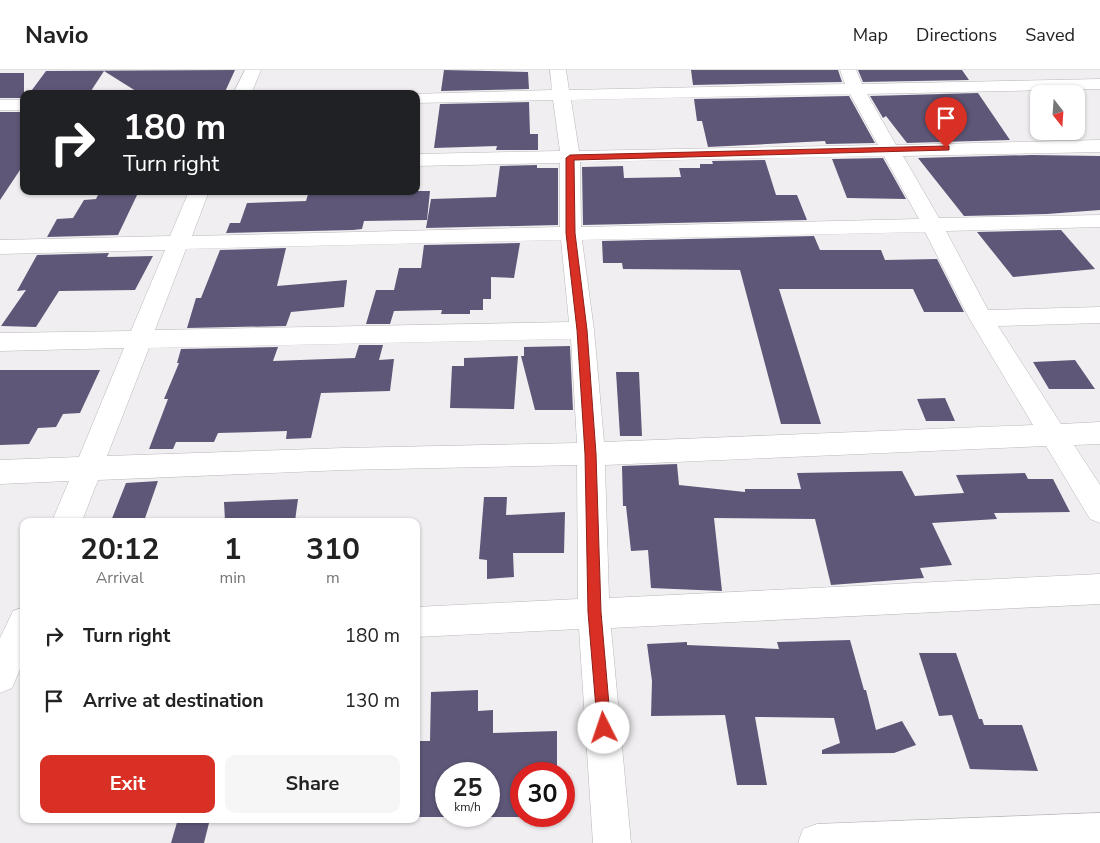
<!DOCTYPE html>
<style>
body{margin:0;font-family:"Nunito Sans",sans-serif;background:#f6f6f6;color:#222;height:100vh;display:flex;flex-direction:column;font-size:19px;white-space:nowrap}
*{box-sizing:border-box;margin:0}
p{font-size:16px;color:#767676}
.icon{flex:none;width:28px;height:28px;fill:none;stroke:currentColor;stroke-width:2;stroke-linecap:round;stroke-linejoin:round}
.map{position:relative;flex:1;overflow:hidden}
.panel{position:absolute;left:20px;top:448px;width:400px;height:305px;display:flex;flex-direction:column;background:#fff;border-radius:10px;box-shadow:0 1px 4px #0004}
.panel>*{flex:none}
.guide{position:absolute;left:20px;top:20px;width:400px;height:105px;border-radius:10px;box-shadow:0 1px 4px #0004;background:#202124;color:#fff;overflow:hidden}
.needle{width:32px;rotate:163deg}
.controls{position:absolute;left:1030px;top:15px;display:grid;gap:10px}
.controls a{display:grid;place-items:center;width:55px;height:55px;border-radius:10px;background:#fff;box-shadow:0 1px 4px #0004;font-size:25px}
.speed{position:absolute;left:435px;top:692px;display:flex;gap:10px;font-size:25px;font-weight:700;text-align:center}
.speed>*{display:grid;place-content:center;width:65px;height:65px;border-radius:50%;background:#fff;box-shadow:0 1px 4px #0004;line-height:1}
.speed small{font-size:12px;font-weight:400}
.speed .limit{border:8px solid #d22;background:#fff;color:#111}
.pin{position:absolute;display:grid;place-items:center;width:42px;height:42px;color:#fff;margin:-51px -21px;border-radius:50% 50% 50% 0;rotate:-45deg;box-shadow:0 0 5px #0007}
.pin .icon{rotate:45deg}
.me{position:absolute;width:55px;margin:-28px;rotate:356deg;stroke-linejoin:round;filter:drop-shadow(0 0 4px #0008)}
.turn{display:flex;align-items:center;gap:18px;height:105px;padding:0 20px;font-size:22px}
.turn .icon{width:65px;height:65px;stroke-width:2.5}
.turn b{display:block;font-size:35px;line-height:42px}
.eta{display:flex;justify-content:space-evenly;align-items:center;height:85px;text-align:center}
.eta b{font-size:30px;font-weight:700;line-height:35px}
.primary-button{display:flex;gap:10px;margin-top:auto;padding:10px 20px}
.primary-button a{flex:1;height:58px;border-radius:10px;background:#d93025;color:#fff;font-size:20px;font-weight:700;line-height:58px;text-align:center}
.primary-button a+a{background:#f6f6f6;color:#222}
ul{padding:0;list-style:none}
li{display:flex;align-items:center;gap:15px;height:65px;padding:0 20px}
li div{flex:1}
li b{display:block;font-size:19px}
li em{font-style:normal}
header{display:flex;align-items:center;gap:30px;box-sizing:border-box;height:70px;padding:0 25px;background:#fff;border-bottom:1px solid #e0e0e0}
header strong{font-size:24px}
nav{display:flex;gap:28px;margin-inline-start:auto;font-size:18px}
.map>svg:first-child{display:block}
.building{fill:#5f5778;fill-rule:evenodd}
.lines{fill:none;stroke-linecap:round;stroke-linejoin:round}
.minor-casing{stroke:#b9b7b9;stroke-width:1}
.minor{fill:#fff;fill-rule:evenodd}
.route{fill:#d93025;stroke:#8d1f18}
</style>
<header>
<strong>Navio</strong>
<nav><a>Map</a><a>Directions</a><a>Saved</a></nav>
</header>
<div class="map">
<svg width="1100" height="773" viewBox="0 0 1100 773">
<rect width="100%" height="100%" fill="#f1eef1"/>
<path class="building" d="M235,0L224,24L139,23L104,1L89,24H29L46,1Z
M444,0L528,2L529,19L441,21Z
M691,0H838L842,12L693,15Z
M858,0H962L969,10L863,12Z
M0,3H24V28H0Z
M978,23L1010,70L907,73L886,46L883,48L870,26Z
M849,26L875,73L826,74L825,71L708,77L702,51H697L694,29Z
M529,32L530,64H538V80H496L497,76L434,78L440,34Z
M0,42H24V94L0,130Z
M1032,85L1100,86V140L1047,144L964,146L918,88Z
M883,88L906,129L847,128L832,89Z
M765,90L776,125H797L807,150L583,155L582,97L623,96L624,108L681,107L679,98H700V94H713L712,91Z
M537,95V98H558V155L426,158L431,129L496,127L500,96Z
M100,121H139L118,165L47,167L57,149L73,148L84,130L96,129Z
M309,121H430L427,150L364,151L362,159L353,160L226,163L230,153H240L247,133L306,131Z
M1061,160L1095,199L1013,207L977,162Z
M814,166L820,180H881L885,190L937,189L964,242H924L913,219H779L821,354H781L740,200L623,199L622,193H603L602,171Z
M520,173L514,208L491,207V229H483V240H470V244H441L442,240L394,241L390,254H366L376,220H394L399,198H421L424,175Z
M286,178L277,216L347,210L344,237L291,242L286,256L187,258L196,228H201L220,180Z
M109,183L107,187L153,186L135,220L59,221L36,257L1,256L26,220L17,221L37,185Z
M359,275H383L379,290L394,289L390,321L321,323L311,368L286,369L287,361L218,363L214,372H176L173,379H149L168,329H164L179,293H177L181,279L278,277L273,291L355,288Z
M570,276L573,340H535L521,286H524V277Z
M518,286L514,339L450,338L452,296H464V288Z
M1075,290L1095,319H1049L1033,292Z
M0,300H100L80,343L63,344L56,357L38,358L29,374L0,375Z
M616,302H639L642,366H620Z
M945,328L955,351H926L917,329Z
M677,394L679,415L745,422V419H801L797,403L902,401L915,426L964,423L956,405L1025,403L1028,409H1053L1070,442L994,443L997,449L932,453L952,495L920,498L924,508L831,515L815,449L714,448L722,521L651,518L648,480L631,481L626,436H623L622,396Z
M158,411L144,451H111L126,413Z
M484,427H507L506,445L565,442L564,483H513L514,507L487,509V490L479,489Z
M298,429L295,451H225L224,432Z
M850,570L864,620H866L876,660L902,651L916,675L894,683L822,684V680L840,673L834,648L755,647L767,715H737L725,645L651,646L652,611L647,574L687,572V575L779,579L777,572Z
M919,583H956L979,649H982L984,655H1022L1038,701L970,699L952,645L939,646Z
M478,620V641L493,640V663L557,661V704H521V746L558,747H416V671H430L431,622ZM446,704H489V746H446Z
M178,749H210L204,773H171Z"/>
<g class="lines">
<g class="minor-casing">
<path id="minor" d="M245,0H261L251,24H233Z
M550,0H566L569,20L845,14L840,0H856L862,14L1100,9V19L867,24L896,75L1100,70V82L903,86L939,148L1100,145V157L946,161L988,240L1100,237V253L998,256L1061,354L1100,352V374L1074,375L1100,415V453L1090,449L1046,376L605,395L609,528L1100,504V534L611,558L631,773H593L579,559L416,567V537L578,529L577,395L344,400L98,410L82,451H52L69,411L0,414V390L79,387L124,278L0,281V263L131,261L165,180L0,184V170L170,166L189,121H209L192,166L560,157V93L416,96V84L560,81L553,30L416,33V24H412L552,20ZM850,24L878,75L579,81L571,30ZM884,86L919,149L581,157L580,92ZM925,162L969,248L1033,355L604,372L594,260L582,170ZM561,170L569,252L155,260L186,179ZM571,269L577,373L344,378L107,386L149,278Z
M0,30H24V40H0Z
M24,537V590L12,618L0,623V568L13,541Z
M1100,743V773H798L803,759L817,754Z"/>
</g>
<use href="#minor" class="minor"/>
</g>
<path class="route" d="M946,76H949V80L574,90L575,163L587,260L596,384L601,542L611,658L609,663L604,665L598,663L588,542L585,384L577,260L566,163V88L570,85Z"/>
</svg>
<div class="controls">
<a><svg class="needle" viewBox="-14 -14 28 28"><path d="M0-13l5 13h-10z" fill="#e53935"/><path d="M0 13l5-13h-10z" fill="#767676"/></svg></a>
</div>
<div class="speed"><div>25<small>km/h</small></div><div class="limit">30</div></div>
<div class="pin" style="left:946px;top:78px;background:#d93025"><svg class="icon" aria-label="arrive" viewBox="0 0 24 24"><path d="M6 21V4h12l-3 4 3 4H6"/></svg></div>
<svg class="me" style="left:604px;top:658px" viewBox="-20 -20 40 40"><circle r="19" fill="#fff"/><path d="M0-13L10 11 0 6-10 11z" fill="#d93025"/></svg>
<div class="guide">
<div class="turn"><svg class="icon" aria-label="right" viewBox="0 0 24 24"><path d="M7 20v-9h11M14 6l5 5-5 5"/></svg><div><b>180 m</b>Turn right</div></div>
</div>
<section class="panel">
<div class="eta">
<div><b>20:12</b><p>Arrival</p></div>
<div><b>1</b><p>min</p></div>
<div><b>310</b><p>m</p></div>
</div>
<ul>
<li><svg class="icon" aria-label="right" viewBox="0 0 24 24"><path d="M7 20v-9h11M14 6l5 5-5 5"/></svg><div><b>Turn right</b></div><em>180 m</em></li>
<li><svg class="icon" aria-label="arrive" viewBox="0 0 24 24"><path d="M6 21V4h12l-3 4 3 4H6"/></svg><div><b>Arrive at destination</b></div><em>130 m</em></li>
</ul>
<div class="primary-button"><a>Exit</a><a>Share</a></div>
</section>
</div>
